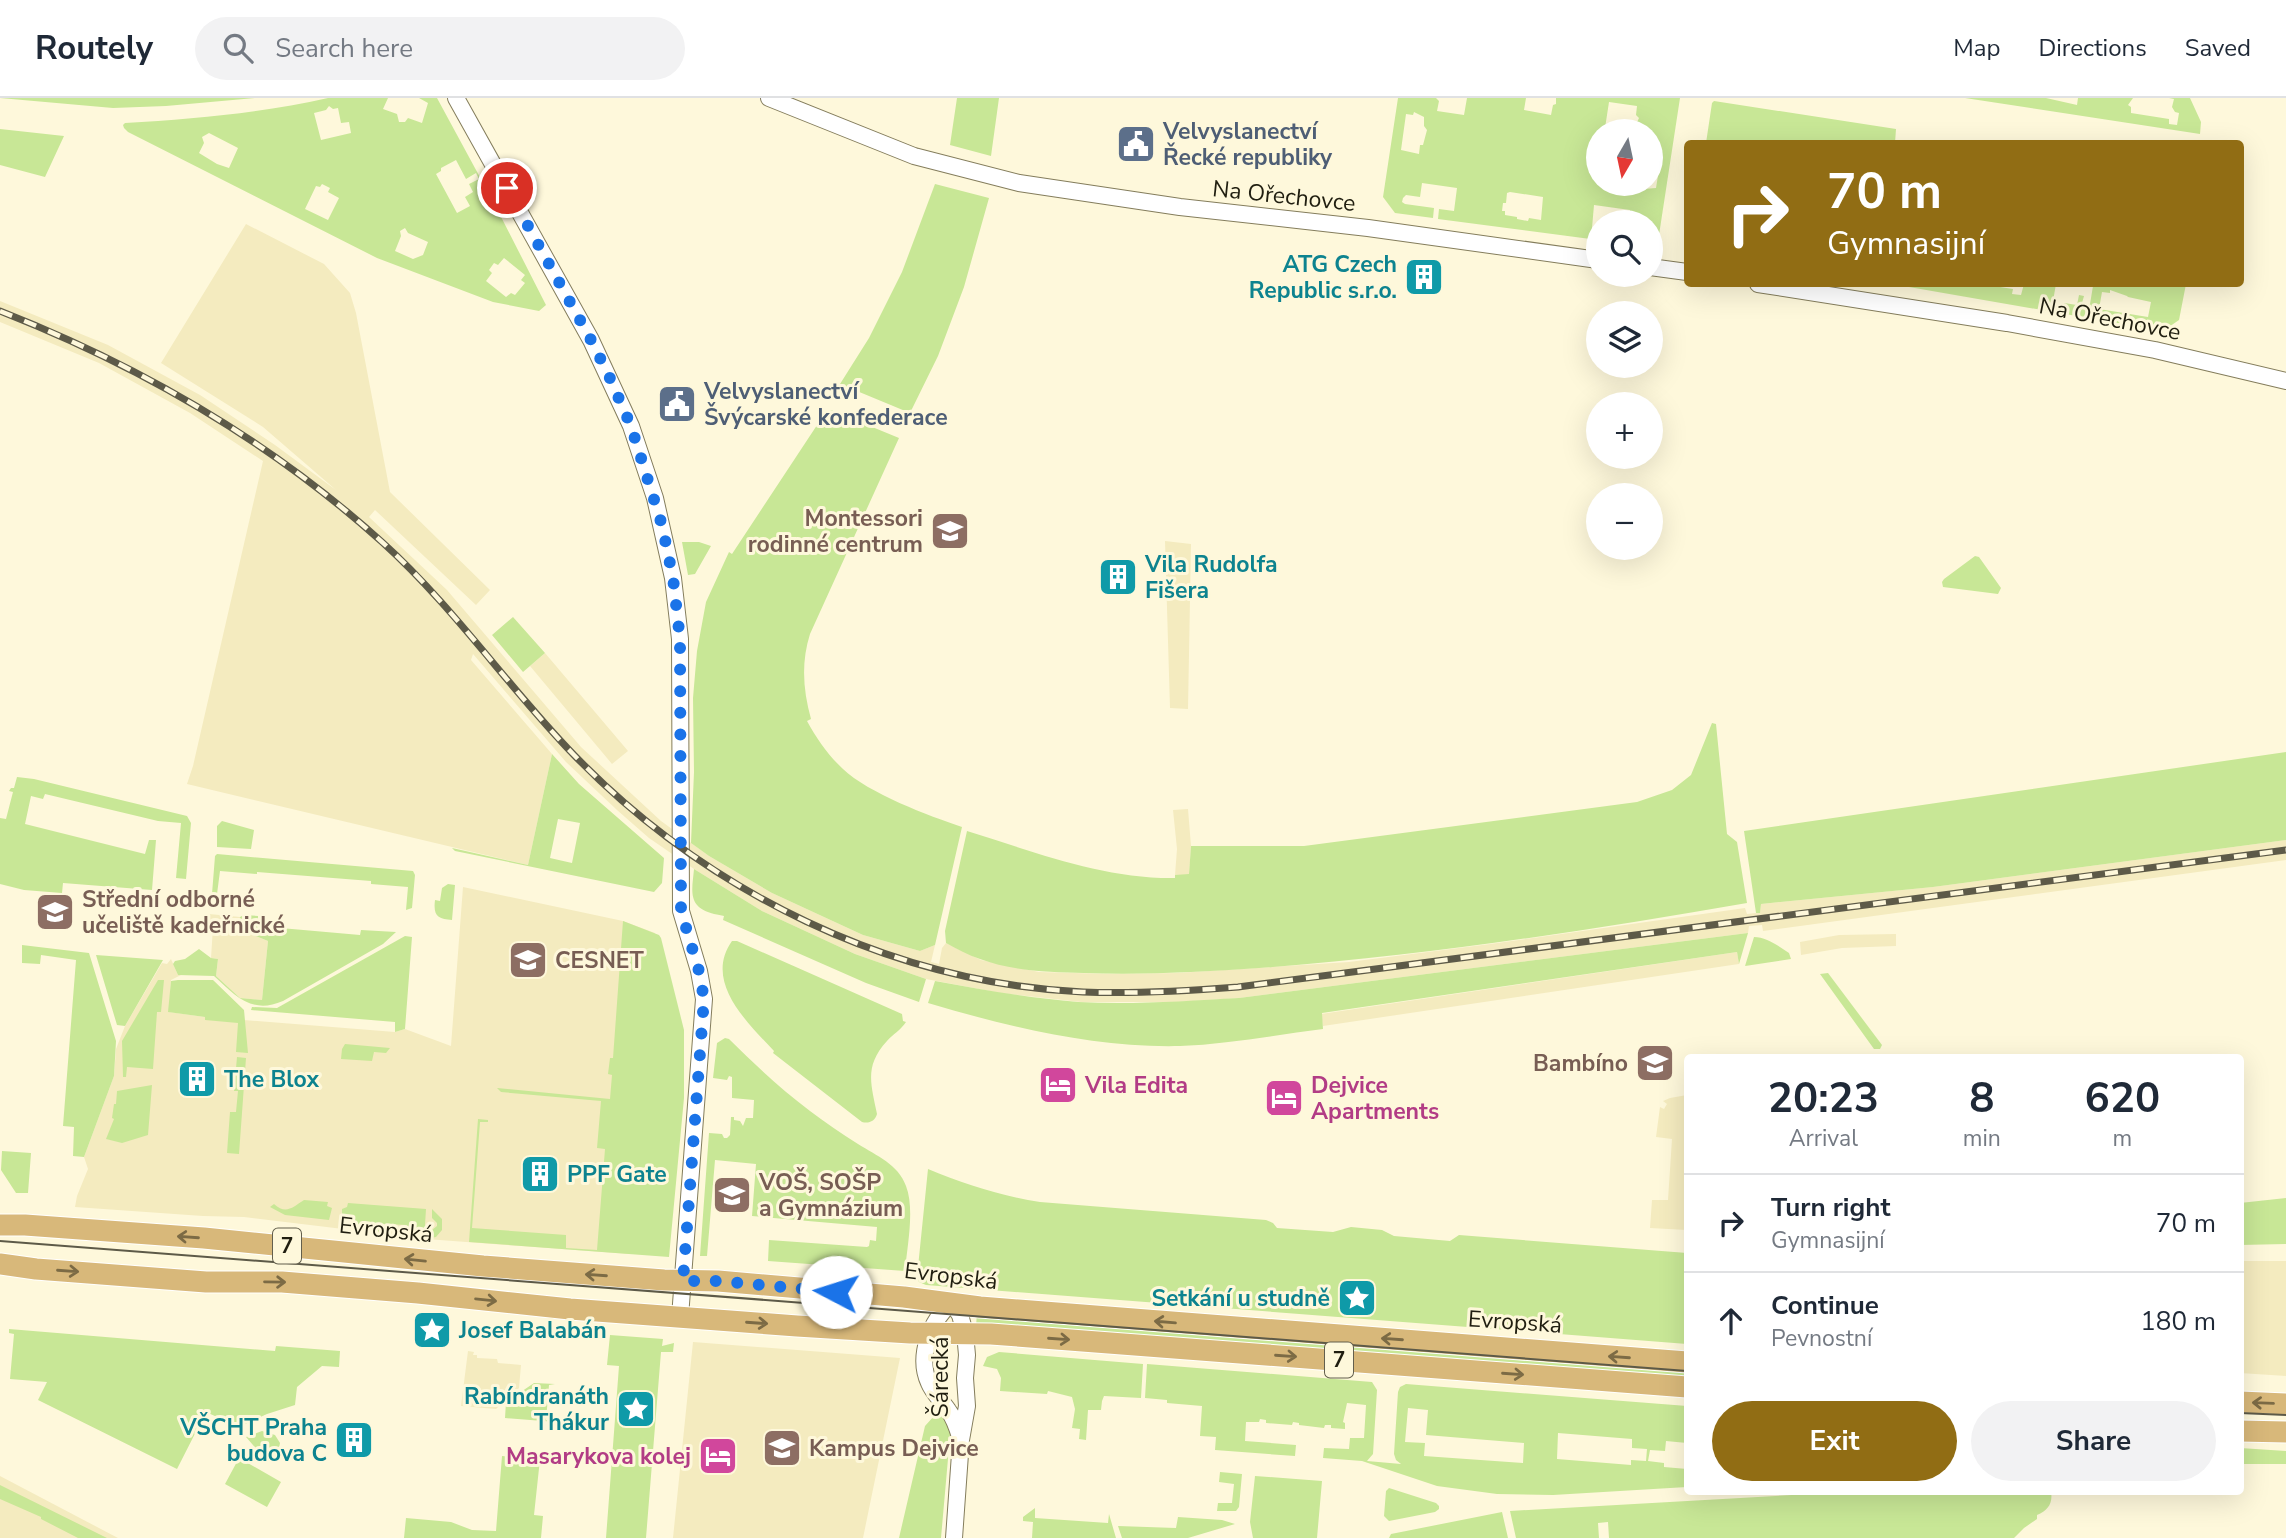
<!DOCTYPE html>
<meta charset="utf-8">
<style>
body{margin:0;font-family:"Nunito Sans",sans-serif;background:#f2f2f3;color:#1f2937;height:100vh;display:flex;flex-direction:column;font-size:26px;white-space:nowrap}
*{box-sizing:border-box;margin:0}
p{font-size:23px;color:#747a83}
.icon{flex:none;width:38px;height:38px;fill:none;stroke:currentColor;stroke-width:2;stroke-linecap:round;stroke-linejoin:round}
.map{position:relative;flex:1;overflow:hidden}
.side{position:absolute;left:1684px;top:956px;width:560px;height:441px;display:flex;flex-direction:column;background:#fff;border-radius:7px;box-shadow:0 7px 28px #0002}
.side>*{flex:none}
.top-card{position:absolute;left:1684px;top:42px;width:560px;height:147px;border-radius:7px;box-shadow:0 7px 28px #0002;background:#916d14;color:#fff;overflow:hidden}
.needle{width:46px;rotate:189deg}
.controls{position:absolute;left:1586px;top:21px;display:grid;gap:14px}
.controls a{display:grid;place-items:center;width:77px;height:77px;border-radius:50%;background:#fff;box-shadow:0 7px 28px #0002;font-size:35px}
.pin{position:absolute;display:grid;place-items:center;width:60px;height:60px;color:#fff;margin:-30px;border:4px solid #fff;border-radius:50%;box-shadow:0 2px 7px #0007}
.me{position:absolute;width:77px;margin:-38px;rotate:275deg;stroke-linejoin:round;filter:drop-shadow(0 0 5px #0008)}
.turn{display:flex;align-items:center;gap:24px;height:147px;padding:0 28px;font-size:32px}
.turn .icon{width:91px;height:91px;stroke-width:2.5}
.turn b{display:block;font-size:49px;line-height:60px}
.eta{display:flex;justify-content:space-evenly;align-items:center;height:119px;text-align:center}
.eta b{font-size:42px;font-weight:700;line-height:49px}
.action{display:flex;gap:14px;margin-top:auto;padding:14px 28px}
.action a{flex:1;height:80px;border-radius:42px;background:#916d14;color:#fff;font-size:28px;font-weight:700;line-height:80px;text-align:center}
.action a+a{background:#f2f2f3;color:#1f2937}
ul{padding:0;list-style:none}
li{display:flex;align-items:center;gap:21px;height:98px;padding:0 28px;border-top:2px solid #e0e1e3}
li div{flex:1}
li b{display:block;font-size:26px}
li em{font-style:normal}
header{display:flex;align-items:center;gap:42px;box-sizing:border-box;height:98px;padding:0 35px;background:#fff;border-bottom:2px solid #e0e1e3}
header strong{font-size:33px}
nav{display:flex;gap:38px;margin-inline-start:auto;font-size:24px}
.search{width:490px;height:63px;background:#f2f2f3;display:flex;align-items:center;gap:18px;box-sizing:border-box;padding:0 24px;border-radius:38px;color:#747a83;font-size:26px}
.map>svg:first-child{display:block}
.built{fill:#f4ebbf}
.green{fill:#c8e796;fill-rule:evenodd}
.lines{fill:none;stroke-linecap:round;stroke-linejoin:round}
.minor-casing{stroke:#847d5c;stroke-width:18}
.major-casing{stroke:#fff;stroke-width:23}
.minor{stroke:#fff;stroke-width:16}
.major{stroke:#d8b87a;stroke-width:21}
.tram{stroke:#5d5a48;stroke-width:2}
.rail-casing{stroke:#5d5a48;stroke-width:7}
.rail{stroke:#fef8db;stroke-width:4.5;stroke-dasharray:13;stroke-linecap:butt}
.oneway{stroke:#7c6b45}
.route{stroke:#1a73e8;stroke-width:12;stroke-dasharray:0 21.6}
.labels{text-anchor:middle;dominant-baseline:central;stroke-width:6;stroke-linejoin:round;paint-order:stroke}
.shield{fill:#fef8db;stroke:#635f4d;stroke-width:2}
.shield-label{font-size:21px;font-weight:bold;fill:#201e10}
.service-label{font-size:23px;font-weight:bold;fill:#4e5e75;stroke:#fef8db;text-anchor:start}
.street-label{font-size:23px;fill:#201e10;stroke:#fef8db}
.culture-label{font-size:23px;font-weight:bold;fill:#0d838f;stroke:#fef8db;text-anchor:end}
.education-label{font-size:23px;font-weight:bold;fill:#785e54;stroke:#fef8db;text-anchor:start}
.hotel-label{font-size:23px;font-weight:bold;fill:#b23c85;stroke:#fef8db;text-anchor:start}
</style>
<header>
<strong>Routely</strong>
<div class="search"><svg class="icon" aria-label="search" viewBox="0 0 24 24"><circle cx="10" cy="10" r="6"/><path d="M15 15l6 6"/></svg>Search here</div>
<nav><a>Map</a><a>Directions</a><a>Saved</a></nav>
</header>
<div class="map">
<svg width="2286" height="1440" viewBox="0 0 2286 1440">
<rect width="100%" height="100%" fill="#fef8db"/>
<path class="built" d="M246,126L324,166L350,195L356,215L390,394L490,492L476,507L375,412L369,419L447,492L581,649L661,723L709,758L772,795L863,837L920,853L935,847L931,864L939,866L942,850L946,845L981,862L1039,874L1110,876L1177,875L1349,864L1490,846L1745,810L1747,816L1756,815L1760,814L1761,806L1933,789L2286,742V762L1763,833L1762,827L1749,828L1748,835L1239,900L1179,904H1081L1000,895L926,881L855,856L762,813L694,771L649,740L617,712L566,664L473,556L471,562L552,656L528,767L187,686L193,668L263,363L190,315L99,265L0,224V203L108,247L200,297L275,347L336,392L263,329L161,265Z
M1165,443L1191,446L1188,611L1170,610Z
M545,555L628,653L612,666L530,568Z
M1188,711L1191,748L1189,777H1175L1177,751L1173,712Z
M463,789L623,823L655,835L630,1156L426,1141L244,1119L203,1118L75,1109L77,1098L88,1071L84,1059L114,978L116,951L125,928L162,865L167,866L171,861L178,877H181L171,882L169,914L205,919L395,934L405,931L451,948Z
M209,816L240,819L239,831L268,843L262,902L240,900L216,878L218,861L211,860L213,829L208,828Z
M1896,836V848L1842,850L1801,857L1800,844L1839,837Z
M1737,854L1739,866L1732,867L1323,928L1321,916Z
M1687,997V1132L1650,1130L1652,1102H1668L1672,1041L1656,1039L1660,1009L1664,1011L1667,1006L1663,1003L1670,1000Z
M2240,1163H2286V1278L2240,1275Z
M693,1244L900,1260L863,1440H673Z
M468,1253L474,1254L473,1257H477V1260L497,1261L498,1265L521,1267L519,1290L496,1311L461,1308Z
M0,1378L118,1440H0Z"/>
<path class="green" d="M0,0H255L166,8L113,10Z
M328,0H388L383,11L397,16L399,24H405L408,20L422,25L428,5L419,0H437L495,107L546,207L539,213L493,204L377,160L128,34L124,30L123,27L125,25C194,21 261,15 328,0ZM329,8L333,11L338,10L341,25L349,24L351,35L321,42L314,15L326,12ZM209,35L238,50L229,70L217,66L199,55L204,45L202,39ZM456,62L466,81L476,75L479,81L469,86L473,94L465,99L470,108L457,115L436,76L441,73V70ZM322,86L330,90L328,94L339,100L328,122L305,111L316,88L320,89ZM405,130L408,135L428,144L423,157L413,161L395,153L401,138L400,133ZM504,160L525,177L521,182L525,185L515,197L511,195L506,199L486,183L492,175L489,172L494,165L498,167Z
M957,0H999L991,58L950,47Z
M1398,0H1436L1439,3L1437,13L1464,17L1467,0H1526L1524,12L1551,17L1553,7L1556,6V0H1680L1657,150L1650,149V124H1629L1630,112L1594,107L1592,130L1598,132V142L1438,121L1439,111L1454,113L1457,90L1422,85L1420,99L1406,97L1403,100L1402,104L1405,106L1434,110L1433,120L1395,115L1383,99ZM1609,4L1637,8L1636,17L1639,20L1633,33H1650V51L1662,53L1656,90L1643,91V88L1638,86H1598V33H1619L1605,30ZM1414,14L1424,19V28L1427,32L1423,47H1420L1419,56L1401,52L1406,16L1413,17ZM1510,94L1543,99L1541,122L1529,120L1528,123L1517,121V119L1505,117V113H1502L1503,105H1506L1507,95Z
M1965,0H2046L2077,7L2078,0H2133L2128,7L2131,9V15L2169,21V26L2177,27L2179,15L2175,14L2172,9L2174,1L2169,0H2190L2201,24L2200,36Z
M1714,3L1896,31L1895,45H1706L1712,5Z
M0,31L64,38L45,79L0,67Z
M935,86L989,100L964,189L938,258L910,315L840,286L869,240L902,174Z
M1909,186H2000V189L2013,191L2012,196L2021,197L2024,186H2056L2053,203H2057V206L2063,207L2064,205L2077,207L2079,197L2084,198L2082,205L2090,206L2093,188L2071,186H2186L2179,222L2163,233L1909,189ZM2110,192L2127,198L2128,199L2151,204L2148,219L2099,211L2102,194L2110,195Z
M827,312H831L899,340L810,536C801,565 803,592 811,621L807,623C817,641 828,657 843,671C868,695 929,718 962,729L935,847L920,853L863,837L772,795L709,758L691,745L694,674L693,600L697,553L706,504L729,454L732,456Z
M682,444H699L711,448L695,476L688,477Z
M1975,458L1979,459L2001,490L1998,496L1943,489L1942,484L1944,481Z
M513,519L545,555L523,574L492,537Z
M1712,625L1716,626L1727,736L1737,744L1747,805C1585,833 1423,858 1259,870C1201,874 1142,877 1084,875C1050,874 1012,873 980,861C968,857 957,851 946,845L945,833L967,733C1035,754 1103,781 1175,780V777L1189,776L1191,748H1304L1637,704L1672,692L1691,677Z
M2286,654V742L1933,789L1761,806L1760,815H1756L1744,733Z
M552,656L579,686L664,760L662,785L654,794L455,753L452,750L528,767ZM558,721L580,725L572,765L550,760Z
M17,679L34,681L187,718L191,725L186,781L176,780L181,725L158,723L45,696L43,701L31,698L25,726L145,756L149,742H156L152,792L63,785L62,795L24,792L0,786V720L6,721L13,694L9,693L11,690H14Z
M222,723L254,732L251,751L217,749V728Z
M217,756L413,773L415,777L412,810L406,812L408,789L371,786V783L257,774V776L220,773L217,796H212L215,758Z
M694,771L762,813L855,856L926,881L919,904L866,885L723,822L724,818C721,817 718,817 714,816C687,809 692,793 694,771Z
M448,786L455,787L452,822C438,821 433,818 435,802L440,803L442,790Z
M244,817L258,818V828L360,837L361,832L396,834L383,846L283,903C251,917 235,897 214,878L178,877L173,866L175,863L185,861L199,851L211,860L218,861L216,878L240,900L262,902L268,843L239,831L240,819Z
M623,823L659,837L661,840L684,932V1000L669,1159L469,1144L478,1021L488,1022V1024H480L472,1130L566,1137V1150L597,1152L605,1051L597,1050L601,1003L501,994L497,990L610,1001L612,977L608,976L610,960H613Z
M1748,835L1739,866L1737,854L1322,915L1323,931C1276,937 1228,946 1180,948C1095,950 1009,929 928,905L935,883C983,892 1030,900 1078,904C1131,907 1186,903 1239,900Z
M405,838L412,839L405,931L395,934V924L251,912L252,909L277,910Z
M1754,839C1766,839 1779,848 1789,855L1791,861L1745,868Z
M732,843H737L902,916L903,923L906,924C901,932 893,936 887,943C864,968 871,986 877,1016C875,1023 869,1026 862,1024L773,955L774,953C748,925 703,884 732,843Z
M22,847L89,855L116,943L114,978L84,1059L73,1058L74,1029L63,1028L76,862L41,857L40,866L22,865Z
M96,857L163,862L125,928L117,927Z
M1828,875L1882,947L1880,951H1874L1820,876Z
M158,882H164L161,914H157L153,971L127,969L126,979H123L122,943Z
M178,882H213L244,912L248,955L236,954L238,925L205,922V919L168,914L171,883Z
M725,940L729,941C755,967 781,991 810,1013C825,1024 842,1036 858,1046C877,1058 898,1066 906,1088C915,1111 907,1149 905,1173L768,1163L769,1142L867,1149L869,1148L870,1142L876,1143L877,1129L752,1118L756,1066L715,1062L707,1158H700L709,1035L722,1036L724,1040H727L730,1037L731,1019H734V1022L740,1023L743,1028L746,1020H753L754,1002L732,1000V979L729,978L727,982L713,980L717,945Z
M345,946L390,950L386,955L374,954L372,963L341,961L342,951Z
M237,959L246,960L239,1056L227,1055L230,1014H236L238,993H234Z
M152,987L148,1037L122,1045L106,1041L114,1021L112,1020L114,1006H116L117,993Z
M2,1053L31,1055L28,1095H16L1,1072Z
M928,1071C964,1086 1001,1098 1040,1104L1266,1122L1273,1125L1277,1130L1333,1134L1351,1129L1382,1132L1394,1138L1450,1143L1459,1137L1687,1155V1246L926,1187L919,1184L917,1179Z
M2286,1100V1146L2240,1147V1105Z
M304,1102L328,1104L327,1108L332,1110L329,1122L285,1117L270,1109L274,1106C286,1117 293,1109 304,1102Z
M348,1105L426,1111L425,1127L432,1132L437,1128V1125L432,1120V1111L442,1121V1132L436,1139L426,1141L406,1136L407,1127L383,1126L378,1134L372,1133L370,1130L345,1125L342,1119V1111L347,1109Z
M977,1215L1687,1271V1283L976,1228Z
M9,1231L275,1253L276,1248L340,1253L339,1269L322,1268L297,1289L295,1307L267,1316L239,1329L206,1314L177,1371L38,1302L47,1284L10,1281L14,1236L9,1235Z
M610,1237L663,1241L662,1248L674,1245L673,1254H661L646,1440H606L619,1268L607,1267Z
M999,1254L1143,1266L1141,1300L1104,1298L1102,1303L1101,1312H1088L1086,1342L1079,1341L1080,1331L1072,1330L1075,1311L1072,1299L1048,1293L1047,1296L1000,1293L1001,1280L997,1271L983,1268L987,1259Z
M1147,1266L1372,1284L1377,1292L1373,1356L1367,1363L1401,1366L1396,1362L1394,1356L1398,1294L1400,1289L1406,1286L1687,1308V1345L1666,1343L1665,1353L1650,1352L1648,1363L1664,1365V1369L1687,1371V1389L1553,1397L1497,1396L1437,1388L1362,1363L1323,1360L1324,1350L1349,1351L1350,1340H1364L1366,1307L1347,1305L1343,1324L1345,1325V1331L1331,1330V1327H1325L1324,1330L1299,1327V1325L1293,1324L1292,1327L1266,1325V1322L1260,1321L1259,1324H1246L1245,1343L1296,1347L1295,1358L1215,1352L1216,1339L1200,1338L1202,1308L1167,1305V1302L1145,1300ZM1408,1310L1428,1312L1426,1337L1524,1345L1523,1365L1424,1358L1425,1345L1405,1344ZM1558,1335L1632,1341V1350L1647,1351L1646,1363L1631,1362V1367L1557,1361Z
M534,1285L555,1286L549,1287L546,1322L556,1324L505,1320L506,1304Z
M934,1318L944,1319L951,1327L941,1440H899L925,1328Z
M262,1333L275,1337L280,1345L278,1355L266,1362L246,1339Z
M2240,1350L2286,1353V1366H2240Z
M502,1358L540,1361L534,1417L543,1418L541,1440H404L406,1420L451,1424L472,1432L496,1433Z
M239,1360L281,1384L267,1409L225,1386Z
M1220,1374L1242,1376L1239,1409L1236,1413H1217L1218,1405H1232L1234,1386L1219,1384Z
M1255,1378L1322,1383L1317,1440H1253L1250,1424Z
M0,1387L107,1440H78L41,1421V1419L0,1401Z
M1389,1390L1436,1405L1439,1408V1411L1435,1414L1389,1423L1384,1418L1386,1393Z
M1864,1393H2051C2053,1406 2048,1412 2037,1417V1421L2024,1430L2014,1440H1609L1608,1424L1598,1425L1599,1440H1516L1510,1413Z
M1035,1410V1420L1108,1425L1109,1416L1116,1440H1032L1033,1424L1023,1423V1419Z
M1502,1414L1508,1440H1389L1391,1436Z
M1178,1419L1222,1422L1235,1426L1188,1440H1122L1118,1428L1176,1430Z"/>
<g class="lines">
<g class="minor-casing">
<path id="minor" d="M456,0L591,242L631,328L655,400L673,480L680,541L681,813L699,873L704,901L680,1219
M769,0L914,58L1019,85L1180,109L1368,130L1598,162
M1650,169L1687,174
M1758,186L2007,225L2155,252L2286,283
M954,1440L961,1342L967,1308L965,1280L967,1257L965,1235L960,1217L952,1205C930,1222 917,1259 929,1285C933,1295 942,1303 948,1312C955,1321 958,1332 961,1342"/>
</g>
<g class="major-casing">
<path id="major" d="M0,1127H25L204,1140L483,1168L664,1182L718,1183L904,1199L980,1209L1687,1264
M0,1166L36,1171L206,1184H282L418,1195L570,1211L797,1228L910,1235L991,1236L1687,1289
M2240,1304L2286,1306
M2240,1333L2286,1334"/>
</g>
<use href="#minor" class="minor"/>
<use href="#major" class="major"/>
<path class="tram" d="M0,1143L1687,1273
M2240,1315L2286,1317"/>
<g class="rail-casing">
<path id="rail" d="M0,213C140,268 270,343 382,444C454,509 508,589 574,657C707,794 891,885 1083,894C1135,896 1186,893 1238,889L2286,752"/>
</g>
<use href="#rail" class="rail"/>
</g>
<defs><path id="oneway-shaft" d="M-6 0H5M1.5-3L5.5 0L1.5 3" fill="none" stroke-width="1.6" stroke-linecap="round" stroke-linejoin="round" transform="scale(1.75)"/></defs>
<g class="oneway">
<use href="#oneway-shaft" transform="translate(188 1139) rotate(-176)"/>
<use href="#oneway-shaft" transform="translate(415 1162) rotate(-174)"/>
<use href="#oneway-shaft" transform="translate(68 1173) rotate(4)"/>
<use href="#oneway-shaft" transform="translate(596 1177) rotate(-176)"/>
<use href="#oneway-shaft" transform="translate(275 1184) rotate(1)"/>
<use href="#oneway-shaft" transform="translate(486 1202) rotate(6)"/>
<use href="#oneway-shaft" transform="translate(1165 1224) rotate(-175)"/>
<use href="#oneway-shaft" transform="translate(757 1225) rotate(4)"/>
<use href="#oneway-shaft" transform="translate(1059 1241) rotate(4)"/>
<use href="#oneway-shaft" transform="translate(1392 1241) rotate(-176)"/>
<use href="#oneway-shaft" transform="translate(1286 1258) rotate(4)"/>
<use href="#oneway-shaft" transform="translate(1619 1259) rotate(-176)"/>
<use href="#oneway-shaft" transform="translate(1513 1276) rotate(4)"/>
<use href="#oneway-shaft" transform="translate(2263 1305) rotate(-178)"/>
</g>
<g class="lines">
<path class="route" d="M507,90L591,242L609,278L631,328L662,427L673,480L680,541L681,813L699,873L704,901L683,1183H718L836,1194"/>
</g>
<defs>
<g id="civic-square" transform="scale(2.0125)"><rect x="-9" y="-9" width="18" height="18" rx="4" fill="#5c6f8a" stroke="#fef8db"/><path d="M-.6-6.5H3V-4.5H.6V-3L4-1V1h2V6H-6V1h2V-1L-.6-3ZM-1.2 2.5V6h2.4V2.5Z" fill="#fff"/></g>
<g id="building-square" transform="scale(2.0125)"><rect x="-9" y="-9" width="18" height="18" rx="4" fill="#0f9aa8" stroke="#fef8db"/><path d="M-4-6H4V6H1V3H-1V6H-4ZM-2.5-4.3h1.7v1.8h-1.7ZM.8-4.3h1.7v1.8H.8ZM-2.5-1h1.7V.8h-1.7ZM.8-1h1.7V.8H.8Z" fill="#fff"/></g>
<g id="school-square" transform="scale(2.0125)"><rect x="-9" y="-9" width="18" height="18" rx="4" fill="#8d6e63" stroke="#fef8db"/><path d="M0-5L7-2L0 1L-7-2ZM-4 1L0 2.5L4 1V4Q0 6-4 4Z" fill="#fff"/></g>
<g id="university-square" transform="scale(2.0125)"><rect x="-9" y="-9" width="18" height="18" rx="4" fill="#8d6e63" stroke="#fef8db"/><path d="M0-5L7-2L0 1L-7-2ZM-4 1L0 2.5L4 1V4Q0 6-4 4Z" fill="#fff"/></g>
<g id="hotel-square" transform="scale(2.0125)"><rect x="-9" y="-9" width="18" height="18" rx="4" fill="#d1479c" stroke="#fef8db"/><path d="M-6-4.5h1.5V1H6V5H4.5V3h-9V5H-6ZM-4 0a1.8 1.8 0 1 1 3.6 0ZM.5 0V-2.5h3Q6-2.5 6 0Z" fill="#fff"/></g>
<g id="sight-square" transform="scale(2.0125)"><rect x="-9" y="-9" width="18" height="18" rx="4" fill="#0f9aa8" stroke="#fef8db"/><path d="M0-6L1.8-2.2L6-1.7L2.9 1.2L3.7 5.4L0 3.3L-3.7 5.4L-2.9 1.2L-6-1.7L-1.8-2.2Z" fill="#fff"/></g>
</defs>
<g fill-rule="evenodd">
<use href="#civic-square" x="1136" y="46"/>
<use href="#building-square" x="1424" y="179"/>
<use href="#civic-square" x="677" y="306"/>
<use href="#school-square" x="950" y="433"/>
<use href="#building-square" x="1118" y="479"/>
<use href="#university-square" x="55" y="814"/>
<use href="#university-square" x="528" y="862"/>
<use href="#school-square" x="1655" y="965"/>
<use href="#building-square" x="197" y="981"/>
<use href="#hotel-square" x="1058" y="987"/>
<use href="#hotel-square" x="1284" y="1000"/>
<use href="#building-square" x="540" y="1076"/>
<use href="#university-square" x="732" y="1097"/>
<use href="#sight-square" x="1357" y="1200"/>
<use href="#sight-square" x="432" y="1232"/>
<use href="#sight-square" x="636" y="1311"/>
<use href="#building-square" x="354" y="1342"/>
<use href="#university-square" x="782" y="1350"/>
<use href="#hotel-square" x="718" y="1358"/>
</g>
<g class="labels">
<g class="shield">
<rect x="273" y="1130.5" width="28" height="35" rx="5"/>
<rect x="1325" y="1244.5" width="28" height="35" rx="5"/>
</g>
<g class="shield-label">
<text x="287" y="1148">7</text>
<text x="1339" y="1262">7</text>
</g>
<g class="service-label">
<text x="1163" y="33">Velvyslanectví<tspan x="1163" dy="26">Řecké republiky</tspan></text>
<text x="704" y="293">Velvyslanectví<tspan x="704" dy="26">Švýcarské konfederace</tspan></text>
</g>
<g class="street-label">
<text transform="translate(1284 98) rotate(6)">Na Ořechovce</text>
<text transform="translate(2110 221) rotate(11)">Na Ořechovce</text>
<text transform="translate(386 1132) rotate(6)">Evropská</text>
<text transform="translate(951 1178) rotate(7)">Evropská</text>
<text transform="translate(1515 1224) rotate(4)">Evropská</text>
<text transform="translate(940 1279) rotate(-90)">Šárecká</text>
</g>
<g class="culture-label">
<text x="1397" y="166">ATG Czech<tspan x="1397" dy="26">Republic s.r.o.</tspan></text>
<text x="1145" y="466" text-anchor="start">Vila Rudolfa<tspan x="1145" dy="26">Fišera</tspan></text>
<text x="224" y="981" text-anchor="start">The Blox</text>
<text x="567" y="1076" text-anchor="start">PPF Gate</text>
<text x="1330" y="1200">Setkání u studně</text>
<text x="459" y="1232" text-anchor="start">Josef Balabán</text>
<text x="609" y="1298">Rabíndranáth<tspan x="609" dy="26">Thákur</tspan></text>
<text x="327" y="1329">VŠCHT Praha<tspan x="327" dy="26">budova C</tspan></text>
</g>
<g class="education-label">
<text x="923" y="420" text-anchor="end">Montessori<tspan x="923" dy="26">rodinné centrum</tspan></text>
<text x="82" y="801">Střední odborné<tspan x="82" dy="26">učeliště kadeřnické</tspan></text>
<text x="555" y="862">CESNET</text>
<text x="1628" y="965" text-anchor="end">Bambíno</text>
<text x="759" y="1084">VOŠ, SOŠP<tspan x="759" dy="26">a Gymnázium</tspan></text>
<text x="809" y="1350">Kampus Dejvice</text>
</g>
<g class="hotel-label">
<text x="1085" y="987">Vila Edita</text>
<text x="1311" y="987">Dejvice<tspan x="1311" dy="26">Apartments</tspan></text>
<text x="691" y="1358" text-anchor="end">Masarykova kolej</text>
</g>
</g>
</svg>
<div class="controls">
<a><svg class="needle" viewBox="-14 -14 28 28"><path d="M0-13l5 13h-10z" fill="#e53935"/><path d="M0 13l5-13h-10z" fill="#747a83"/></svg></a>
<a><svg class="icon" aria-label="search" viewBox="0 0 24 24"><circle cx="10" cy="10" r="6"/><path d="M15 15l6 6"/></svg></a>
<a><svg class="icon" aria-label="layers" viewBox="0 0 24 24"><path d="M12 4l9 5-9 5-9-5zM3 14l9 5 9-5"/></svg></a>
<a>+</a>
<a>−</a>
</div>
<div class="pin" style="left:507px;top:90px;background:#d93025"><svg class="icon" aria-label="arrive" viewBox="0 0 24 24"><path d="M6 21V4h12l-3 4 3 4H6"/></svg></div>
<svg class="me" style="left:836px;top:1194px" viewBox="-20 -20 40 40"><circle r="19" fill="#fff"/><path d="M0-13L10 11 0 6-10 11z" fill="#1a73e8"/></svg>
<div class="top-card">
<div class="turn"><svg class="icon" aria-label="right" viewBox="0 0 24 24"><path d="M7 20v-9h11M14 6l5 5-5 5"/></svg><div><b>70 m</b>Gymnasijní</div></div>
</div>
<section class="side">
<div class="eta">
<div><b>20:23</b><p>Arrival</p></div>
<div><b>8</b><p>min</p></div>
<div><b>620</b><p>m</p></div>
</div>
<ul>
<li><svg class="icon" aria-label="right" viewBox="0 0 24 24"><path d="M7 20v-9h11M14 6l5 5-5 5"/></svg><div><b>Turn right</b><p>Gymnasijní</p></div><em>70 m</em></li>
<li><svg class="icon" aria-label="ahead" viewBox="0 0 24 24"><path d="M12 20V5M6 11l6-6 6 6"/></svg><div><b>Continue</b><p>Pevnostní</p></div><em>180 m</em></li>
</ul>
<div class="action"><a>Exit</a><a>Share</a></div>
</section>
</div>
